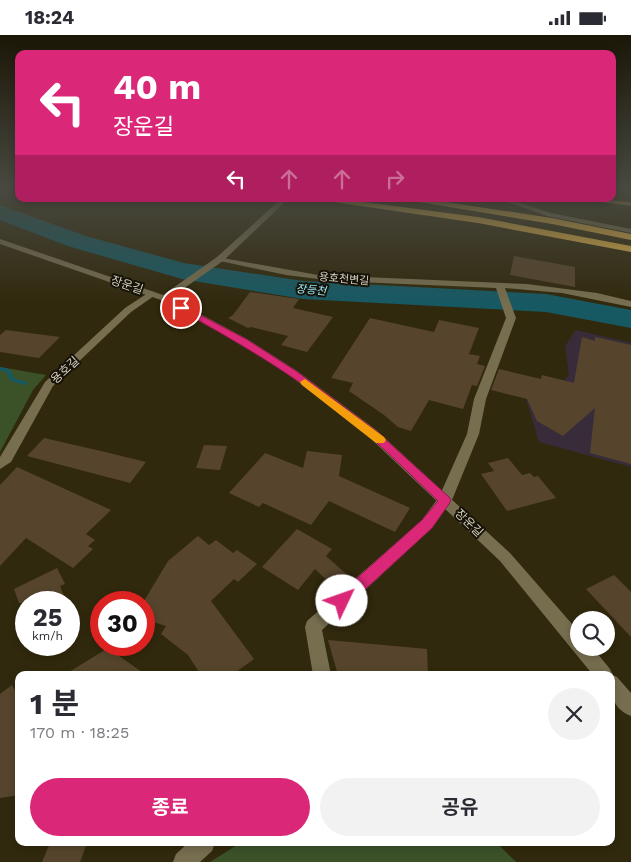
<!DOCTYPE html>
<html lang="ko">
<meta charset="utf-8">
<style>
body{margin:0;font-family:"Work Sans","Noto Sans KR",sans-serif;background:#f2f2f3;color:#2b2b33;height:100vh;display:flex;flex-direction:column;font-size:19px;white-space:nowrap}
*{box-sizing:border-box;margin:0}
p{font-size:16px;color:#7c7c81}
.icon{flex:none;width:28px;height:28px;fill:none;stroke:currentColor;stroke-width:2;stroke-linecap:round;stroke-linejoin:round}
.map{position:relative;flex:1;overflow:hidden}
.panel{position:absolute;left:15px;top:636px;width:600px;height:175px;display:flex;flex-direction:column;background:#fff;border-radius:10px;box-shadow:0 2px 8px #0003}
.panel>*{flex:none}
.banner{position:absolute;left:15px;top:15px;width:601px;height:152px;border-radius:10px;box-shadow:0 2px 8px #0003;background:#db2777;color:#fff;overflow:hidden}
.buttons{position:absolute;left:570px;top:576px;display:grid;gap:10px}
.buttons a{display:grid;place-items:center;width:45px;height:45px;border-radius:50%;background:#fff;box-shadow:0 2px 8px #0003;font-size:25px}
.speed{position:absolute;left:15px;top:556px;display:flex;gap:10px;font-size:25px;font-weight:700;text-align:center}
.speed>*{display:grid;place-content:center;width:65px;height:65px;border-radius:50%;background:#fff;box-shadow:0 2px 8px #0003;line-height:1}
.speed small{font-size:12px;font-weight:400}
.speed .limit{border:8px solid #d22;background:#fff;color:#111}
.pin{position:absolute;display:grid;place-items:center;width:42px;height:42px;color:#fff;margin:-21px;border:2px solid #fff;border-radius:50%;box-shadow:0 1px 5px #0007}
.me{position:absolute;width:55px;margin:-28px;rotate:48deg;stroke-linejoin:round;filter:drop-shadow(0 0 4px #0008)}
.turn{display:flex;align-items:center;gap:18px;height:105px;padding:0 15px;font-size:22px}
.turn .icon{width:65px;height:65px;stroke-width:2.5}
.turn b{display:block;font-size:35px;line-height:42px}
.lanes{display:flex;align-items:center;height:48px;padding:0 15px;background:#0003;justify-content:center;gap:25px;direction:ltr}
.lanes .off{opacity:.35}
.round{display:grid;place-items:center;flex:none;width:52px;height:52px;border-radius:26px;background:#f2f2f3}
.summary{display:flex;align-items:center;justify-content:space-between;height:85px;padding:0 15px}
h1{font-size:30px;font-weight:700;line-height:38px}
.button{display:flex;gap:10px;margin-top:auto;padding:10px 15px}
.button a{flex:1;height:58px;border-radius:30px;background:#db2777;color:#fff;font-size:20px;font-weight:700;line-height:58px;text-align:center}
.button a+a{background:#f2f2f3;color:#2b2b33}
.status{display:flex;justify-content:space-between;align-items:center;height:35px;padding:0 25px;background:#fff;direction:ltr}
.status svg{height:14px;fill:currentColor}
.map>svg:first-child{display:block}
.industrial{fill:#382c3b}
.green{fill:#3b5229}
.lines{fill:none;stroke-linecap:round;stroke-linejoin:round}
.stream{fill:#175963;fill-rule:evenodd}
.river{fill:#175963;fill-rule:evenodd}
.building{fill:#56452c}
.minor{fill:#776e50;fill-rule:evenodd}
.tertiary{fill:#776e50;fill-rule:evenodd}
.primary{fill:#bb994a;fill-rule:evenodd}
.motorway{fill:#e8b546;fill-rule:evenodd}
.route{fill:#db2777;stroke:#8e194d}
.slow{fill:#f59e0b}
.labels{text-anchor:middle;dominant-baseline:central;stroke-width:4;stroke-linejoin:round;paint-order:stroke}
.far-street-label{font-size:11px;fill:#d8d3c3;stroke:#161207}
.far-water-label{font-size:11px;font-style:italic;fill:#96eaf9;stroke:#161207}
.street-label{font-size:12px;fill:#d8d3c3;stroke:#161207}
</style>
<div class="status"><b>18:24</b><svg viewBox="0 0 49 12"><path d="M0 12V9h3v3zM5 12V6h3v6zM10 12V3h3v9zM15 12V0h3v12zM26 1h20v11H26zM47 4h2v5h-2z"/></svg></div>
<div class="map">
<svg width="631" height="827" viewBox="0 0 631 827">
<rect width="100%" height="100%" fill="#31290d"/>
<path class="industrial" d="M576,295L631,308V432L539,407L526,364L554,357L569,340L565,311Z"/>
<path class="green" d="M0,332L46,340L33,355L0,417Z
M240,808H497L516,827H210Z"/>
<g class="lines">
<path class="stream" d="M0,332L9,334L15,344L27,347L28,348L25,350L11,346L5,336H0Z"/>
<path class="river" d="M0,170L86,201L184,228L303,246L546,259L631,275V293L546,277L303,264L182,244L68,211L0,185Z"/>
</g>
<path class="building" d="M514,221L575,232V252L510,240Z
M250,257L299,264L293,273L333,282L307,317L281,310L288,301L251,292L248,293L228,283L233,280Z
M370,283L434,297L439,285L479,293L469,319L480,321L477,329L485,331L477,351L472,350L463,374L429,365L411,396L398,392L384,380L349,356L353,348L331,343Z
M6,295L60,302L39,323L0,317V300Z
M582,302L595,306V302L631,310V429L590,418L595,373L563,401L537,386L527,364L491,355L499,334L541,344L542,340L574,348Z
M44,403L105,417L146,427L130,448L27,421Z
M204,410L227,411L220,435L196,433Z
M307,416L342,420L339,441L410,473L395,497L329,466L311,490L263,468L259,472L229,458L265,418L303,433Z
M508,423L522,440L530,438L534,442L538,441L556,463L507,476L481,439L494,436L488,428Z
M17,432L111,475L86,499L95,505L88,511L93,514L73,533L26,503L0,531V450Z
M297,494L332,514L326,521L352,544L338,556L315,534L298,555L262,532Z
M198,501L209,510L216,505L233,518L237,515L257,529L238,547L234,544L211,566L254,624L232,640H201L188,620L161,599L166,591L144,584V566L168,526Z
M57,533L65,549L60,551L67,568H19L14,554Z
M614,540L631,557V602L586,554Z
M328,605L427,614L428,640H338Z
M108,613L146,640H64Z
M12,650L19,663V760L0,763V659Z
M50,808H87L80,827H42Z"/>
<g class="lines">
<path class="minor" d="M499,164H508L551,178L631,194V198L547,181Z
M217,222L318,240L527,249L597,258L631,266V272L562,258L505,253L516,283L486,364L479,399L452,465L432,493L322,595L331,640H313L305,592L307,586L422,485L439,462L467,399L474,364L506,283L496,253L335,246L286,240L220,226H217Z
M151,256L154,257V261L131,277L53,351L11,427L0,434V422L45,347L125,273Z
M188,808H215L212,816L200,827H173L176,819Z"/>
<path class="tertiary" d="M281,164H288L223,226L170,263L247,304L297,336L375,394L510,518L579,597V612H592L610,634L613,640L617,642L631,658V681C611,673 611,658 611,640H593L500,526L367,400L289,340L239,308L161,265L0,209V204L163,260L217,222Z"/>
<path class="primary" d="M591,164L631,167V171L594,166Z"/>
<path class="motorway" d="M322,164H341L478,182L631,211V217L478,188L326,166Z
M409,164H426L552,183L631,199V205L552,189L413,166Z"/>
</g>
<linearGradient id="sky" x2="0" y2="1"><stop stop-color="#1b1707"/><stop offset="0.57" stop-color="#484940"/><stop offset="1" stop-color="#484940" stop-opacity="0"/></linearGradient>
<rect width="631" height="269" fill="url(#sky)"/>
<path class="route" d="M181,270L246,304L296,336L375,395L449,462L451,465L449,469L432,493L347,571L342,573L337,571L334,566L337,561L422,485L438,466C415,444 392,421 368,400C311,350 245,311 178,274L177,273Z"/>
<path class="slow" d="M305,344L384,402L386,405L384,408H376L302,350L300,347Z"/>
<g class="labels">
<g class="far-street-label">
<text transform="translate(344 244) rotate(5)">용호천변길</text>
</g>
<g class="far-water-label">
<text transform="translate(311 255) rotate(5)">장등천</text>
</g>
<g class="street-label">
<text transform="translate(127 250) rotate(19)">장운길</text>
<text transform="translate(65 335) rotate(-43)">용호길</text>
<text transform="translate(469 488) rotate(44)">장운길</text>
</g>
</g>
</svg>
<div class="buttons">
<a><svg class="icon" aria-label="search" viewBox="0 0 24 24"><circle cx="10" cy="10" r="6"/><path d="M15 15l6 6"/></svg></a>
</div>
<div class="speed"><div>25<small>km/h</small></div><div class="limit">30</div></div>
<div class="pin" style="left:181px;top:273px;background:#d93025"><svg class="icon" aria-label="arrive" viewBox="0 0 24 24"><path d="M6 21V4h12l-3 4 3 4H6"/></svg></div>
<svg class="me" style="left:342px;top:566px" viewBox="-20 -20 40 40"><circle r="19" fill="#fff"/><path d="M0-13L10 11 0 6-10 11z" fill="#db2777"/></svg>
<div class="banner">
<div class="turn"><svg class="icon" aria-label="left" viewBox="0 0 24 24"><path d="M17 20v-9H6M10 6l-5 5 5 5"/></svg><div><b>40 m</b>장운길</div></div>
<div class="lanes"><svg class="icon" aria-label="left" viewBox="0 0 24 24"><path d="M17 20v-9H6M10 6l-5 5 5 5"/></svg><svg class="icon off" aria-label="ahead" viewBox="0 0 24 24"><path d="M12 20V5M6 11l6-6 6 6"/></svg><svg class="icon off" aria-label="ahead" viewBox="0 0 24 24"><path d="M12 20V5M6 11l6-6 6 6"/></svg><svg class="icon off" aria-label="right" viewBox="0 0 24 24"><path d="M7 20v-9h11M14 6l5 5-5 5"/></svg></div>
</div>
<section class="panel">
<div class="summary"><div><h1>1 분</h1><p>170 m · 18:25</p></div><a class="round"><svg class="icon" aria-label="close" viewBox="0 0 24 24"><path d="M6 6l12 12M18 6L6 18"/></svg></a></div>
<div class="button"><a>종료</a><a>공유</a></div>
</section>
</div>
